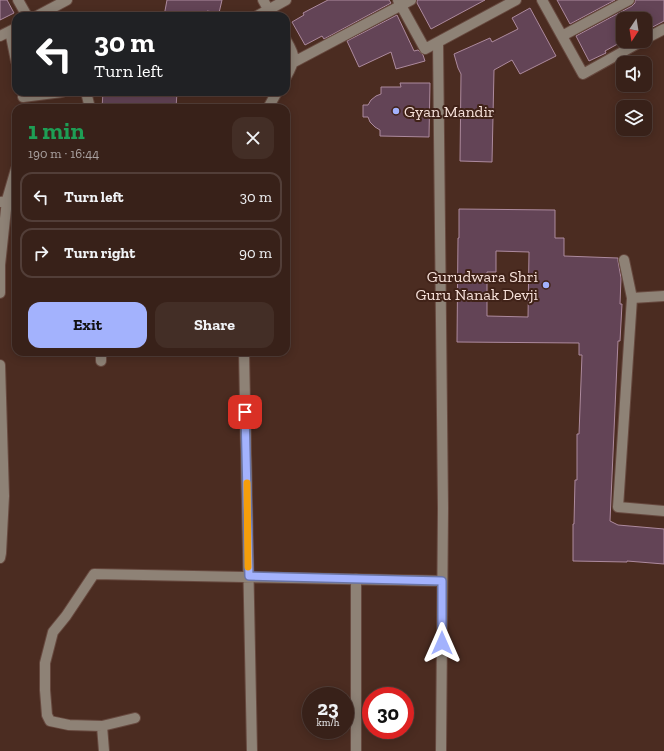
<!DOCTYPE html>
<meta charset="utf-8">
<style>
body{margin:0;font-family:"Zilla Slab",serif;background:#432e26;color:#f1f3f6;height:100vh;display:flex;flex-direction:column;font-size:15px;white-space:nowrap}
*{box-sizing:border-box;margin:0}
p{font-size:13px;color:#aba3a2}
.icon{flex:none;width:22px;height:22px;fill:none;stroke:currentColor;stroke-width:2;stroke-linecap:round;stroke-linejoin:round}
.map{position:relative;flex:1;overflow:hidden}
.details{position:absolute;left:12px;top:104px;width:278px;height:252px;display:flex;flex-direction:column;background:#382119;border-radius:12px;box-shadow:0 2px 10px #0003,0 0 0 1px #523e38}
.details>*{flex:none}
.banner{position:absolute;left:12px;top:12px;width:278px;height:84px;border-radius:12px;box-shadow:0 2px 10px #0003,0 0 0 1px #523e38;background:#202124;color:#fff;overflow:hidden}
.needle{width:26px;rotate:192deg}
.buttons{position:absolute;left:616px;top:12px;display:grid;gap:8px}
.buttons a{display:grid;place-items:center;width:36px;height:36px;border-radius:8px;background:#382119;box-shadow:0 2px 10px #0003,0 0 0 1px #523e38;font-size:20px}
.speed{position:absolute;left:302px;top:687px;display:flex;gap:8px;font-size:20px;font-weight:700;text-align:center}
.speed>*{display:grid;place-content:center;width:52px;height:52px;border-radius:50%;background:#382119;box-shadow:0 2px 10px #0003,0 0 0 1px #523e38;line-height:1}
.speed small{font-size:10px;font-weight:400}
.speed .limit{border:6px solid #d22;background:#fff;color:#111}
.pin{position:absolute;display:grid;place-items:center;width:34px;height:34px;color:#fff;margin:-17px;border-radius:8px;box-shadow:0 2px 6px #0006}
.me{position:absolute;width:44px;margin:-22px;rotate:0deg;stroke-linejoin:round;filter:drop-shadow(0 0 3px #0008)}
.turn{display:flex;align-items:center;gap:14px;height:84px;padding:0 16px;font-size:18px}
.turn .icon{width:52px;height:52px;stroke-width:2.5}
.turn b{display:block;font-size:28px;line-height:34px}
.round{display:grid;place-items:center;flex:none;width:42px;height:42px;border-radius:12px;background:#432e26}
.head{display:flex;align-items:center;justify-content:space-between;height:68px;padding:0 16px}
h1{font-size:24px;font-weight:700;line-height:30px;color:#1e9e55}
.primary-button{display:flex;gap:8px;margin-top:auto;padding:8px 16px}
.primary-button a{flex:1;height:46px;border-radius:12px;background:#a3b2fd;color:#111;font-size:16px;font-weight:700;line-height:46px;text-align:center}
.primary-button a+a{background:#432e26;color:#f1f3f6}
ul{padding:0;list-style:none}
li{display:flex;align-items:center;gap:12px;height:50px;margin:0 8px 6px;padding:0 8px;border:2px solid #523e38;border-radius:12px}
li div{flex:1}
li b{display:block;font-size:15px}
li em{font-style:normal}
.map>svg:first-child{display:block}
.building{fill:#634456;stroke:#ad8a9e;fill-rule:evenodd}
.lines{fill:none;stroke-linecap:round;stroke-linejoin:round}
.minor-casing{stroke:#67493f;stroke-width:12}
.minor{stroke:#8e8276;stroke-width:10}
.route-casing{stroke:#6a74a4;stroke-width:10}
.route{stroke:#a3b2fd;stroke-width:7}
.slow{stroke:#f59e0b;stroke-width:7}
.poi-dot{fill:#a3b2fd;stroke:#402218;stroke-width:1.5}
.labels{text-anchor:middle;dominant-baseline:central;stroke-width:4;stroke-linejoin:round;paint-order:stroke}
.poi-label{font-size:16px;fill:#f8e3dc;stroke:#402218;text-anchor:start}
</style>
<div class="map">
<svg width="664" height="751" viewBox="0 0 664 751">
<rect width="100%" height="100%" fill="#4b2c21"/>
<path class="building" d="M0,0H7L14,13L0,20Z
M167,0H222L219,13L207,11L209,16H164Z
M328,0H389L391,3L324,39L322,36L305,45L292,22L304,15L303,13Z
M417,0H485L431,29L417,3Z
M557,0H615L570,24Z
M635,0H664V21L645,31V19H623V41L605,51L606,53L589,61L576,36L632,6L635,3Z
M530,8L556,56L520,74L512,60L494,70L492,162L460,161L461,74L458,68L454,54L490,38L492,42L518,29L512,18Z
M397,15L414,51L418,50L423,55L425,61L396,69L391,52L359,67L347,41Z
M400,83H430L429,137L380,136V130L375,127L370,122L368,117H363V105H368L371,100L376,96L381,94V87H401Z
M103,92H177L176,108H102Z
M459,209L555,210V238H564V256L618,258V261L621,278L620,304H622L620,341H618L610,521L618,525L664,529V564L627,561V562L573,561V524H574L575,480H577V434H579L582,355H579V343L457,342L458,238H459ZM496,251L529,252L528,317L487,316V272H496Z"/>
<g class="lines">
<g class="minor-casing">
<path id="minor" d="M18,0L27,16
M263,0L272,16
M398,0L425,49L516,0
M542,0L583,74L642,41
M37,16L67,0
M257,16L286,0
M10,31L16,61
M0,36L16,28
M562,36L629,0
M645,39L664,29
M286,40C296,57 296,59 286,77
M438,42L443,508L441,751
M294,62L411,0
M86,92L90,108
M23,97L62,92
M268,108L277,92
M0,202L16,200
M624,260L632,298L618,507L664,511
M0,293V265L7,200L16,169
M632,298L664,296
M244,352L252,751
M101,361V352
M0,365L4,496L1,553L0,558
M135,718L102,726L69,725L50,721L47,715L45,690V663L53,632L66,616L94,574L442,581
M102,726L104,751
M356,751V579"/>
</g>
<use href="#minor" class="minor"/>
</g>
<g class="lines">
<g class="route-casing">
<path id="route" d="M245,412L249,576L442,581V643"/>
</g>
<use href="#route" class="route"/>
<path class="slow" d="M247,483L248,567"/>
</g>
<g class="poi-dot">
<circle cx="396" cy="111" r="4"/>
<circle cx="546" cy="285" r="4"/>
</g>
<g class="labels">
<g class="poi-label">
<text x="404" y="111">Gyan Mandir</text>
<text x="538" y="276" text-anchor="end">Gurudwara Shri<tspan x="538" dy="18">Guru Nanak Devji</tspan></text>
</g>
</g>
</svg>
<div class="buttons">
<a><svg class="needle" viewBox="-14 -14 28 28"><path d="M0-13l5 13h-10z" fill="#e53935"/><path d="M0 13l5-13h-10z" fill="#aba3a2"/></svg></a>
<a><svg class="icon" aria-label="sound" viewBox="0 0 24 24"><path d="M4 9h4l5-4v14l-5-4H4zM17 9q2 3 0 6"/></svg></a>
<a><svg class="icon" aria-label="layers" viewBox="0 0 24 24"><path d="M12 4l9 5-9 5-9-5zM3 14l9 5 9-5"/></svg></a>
</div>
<div class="speed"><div>23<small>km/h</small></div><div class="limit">30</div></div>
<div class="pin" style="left:245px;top:412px;background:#d93025"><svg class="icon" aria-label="arrive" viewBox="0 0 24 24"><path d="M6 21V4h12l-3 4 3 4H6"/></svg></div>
<svg class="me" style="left:442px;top:643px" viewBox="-20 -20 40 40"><path d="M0-17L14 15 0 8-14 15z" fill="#a3b2fd" stroke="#fff" stroke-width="4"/></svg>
<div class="banner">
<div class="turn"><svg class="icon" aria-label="left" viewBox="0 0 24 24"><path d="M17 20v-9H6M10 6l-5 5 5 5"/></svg><div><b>30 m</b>Turn left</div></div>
</div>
<section class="details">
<div class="head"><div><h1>1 min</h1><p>190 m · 16:44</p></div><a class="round"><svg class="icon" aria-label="close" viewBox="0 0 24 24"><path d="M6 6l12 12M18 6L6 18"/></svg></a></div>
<ul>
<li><svg class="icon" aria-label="left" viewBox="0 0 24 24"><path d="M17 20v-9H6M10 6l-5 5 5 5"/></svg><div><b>Turn left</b></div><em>30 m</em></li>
<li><svg class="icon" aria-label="right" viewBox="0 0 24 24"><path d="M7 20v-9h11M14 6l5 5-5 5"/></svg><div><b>Turn right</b></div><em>90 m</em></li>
</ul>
<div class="primary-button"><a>Exit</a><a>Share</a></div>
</section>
</div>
